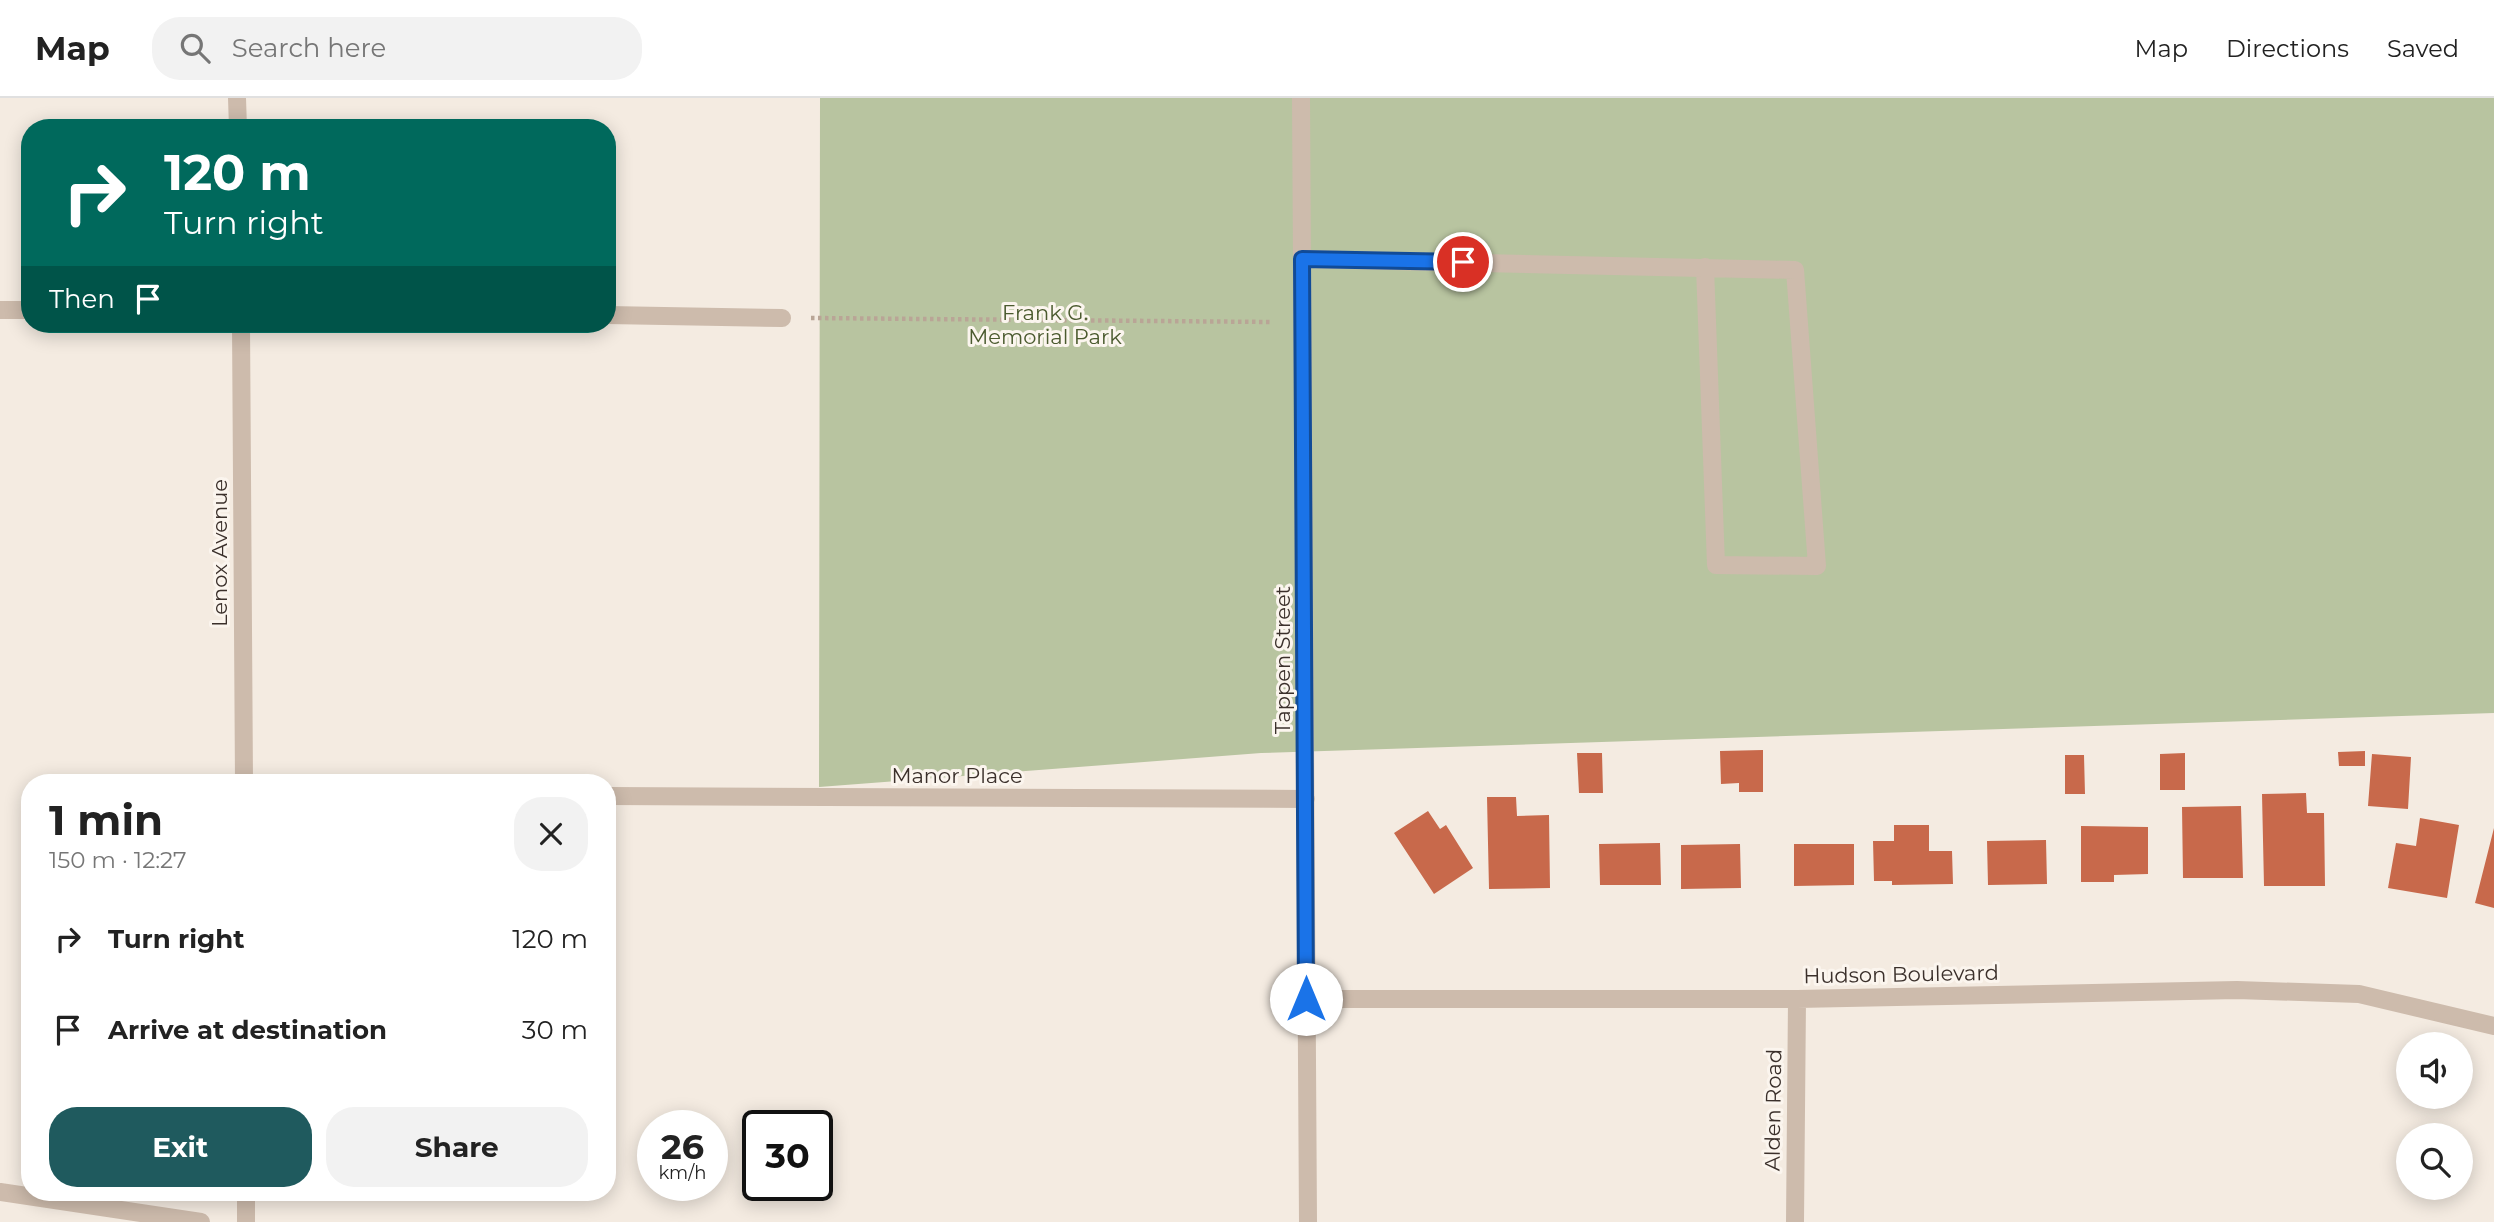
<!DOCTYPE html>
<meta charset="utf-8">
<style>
body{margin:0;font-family:Montserrat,sans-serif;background:#f2f2f2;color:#222;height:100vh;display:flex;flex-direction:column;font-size:26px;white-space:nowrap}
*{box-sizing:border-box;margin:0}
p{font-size:23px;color:#767676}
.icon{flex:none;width:38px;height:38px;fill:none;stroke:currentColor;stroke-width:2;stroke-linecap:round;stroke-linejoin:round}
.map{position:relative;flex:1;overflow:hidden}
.panel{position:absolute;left:21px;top:676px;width:595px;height:427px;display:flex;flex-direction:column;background:#fff;border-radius:28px;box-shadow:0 4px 18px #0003}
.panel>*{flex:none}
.top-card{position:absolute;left:21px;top:21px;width:595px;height:214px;border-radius:28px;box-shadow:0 4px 18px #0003;background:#00695c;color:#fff;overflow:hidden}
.controls{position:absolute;left:2396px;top:934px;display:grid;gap:14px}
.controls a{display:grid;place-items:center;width:77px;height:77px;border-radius:50%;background:#fff;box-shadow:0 4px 18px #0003;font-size:35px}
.speed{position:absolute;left:637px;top:1012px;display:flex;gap:14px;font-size:35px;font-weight:700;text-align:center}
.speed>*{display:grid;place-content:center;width:91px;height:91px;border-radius:50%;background:#fff;box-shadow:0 4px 18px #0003;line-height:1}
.speed small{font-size:18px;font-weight:400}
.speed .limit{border:4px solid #111;border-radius:10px;background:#fff;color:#111}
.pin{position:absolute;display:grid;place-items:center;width:60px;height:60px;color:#fff;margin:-30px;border:4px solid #fff;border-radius:50%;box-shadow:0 2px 7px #0007}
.me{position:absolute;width:77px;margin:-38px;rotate:0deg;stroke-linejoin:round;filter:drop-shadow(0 0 5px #0008)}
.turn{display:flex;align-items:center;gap:24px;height:147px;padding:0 28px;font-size:32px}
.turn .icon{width:91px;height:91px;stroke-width:2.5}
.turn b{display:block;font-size:49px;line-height:60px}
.then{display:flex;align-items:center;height:66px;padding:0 28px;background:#0003;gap:14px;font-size:26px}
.round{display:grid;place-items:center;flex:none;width:74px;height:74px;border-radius:28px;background:#f2f2f2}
.head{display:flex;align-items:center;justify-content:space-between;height:119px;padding:0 28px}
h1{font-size:42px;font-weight:700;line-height:52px}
.cta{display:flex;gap:14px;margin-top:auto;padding:14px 28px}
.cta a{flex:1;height:80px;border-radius:28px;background:#1f5a5e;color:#fff;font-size:28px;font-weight:700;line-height:80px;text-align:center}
.cta a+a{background:#f2f2f2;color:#222}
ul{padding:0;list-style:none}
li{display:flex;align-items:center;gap:21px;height:91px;padding:0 28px}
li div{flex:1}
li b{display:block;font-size:26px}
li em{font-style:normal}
header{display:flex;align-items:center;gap:42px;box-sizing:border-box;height:98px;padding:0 35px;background:#fff;border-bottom:2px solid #e0e0e0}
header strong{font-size:33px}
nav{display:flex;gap:38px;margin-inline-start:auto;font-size:24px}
.search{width:490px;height:63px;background:#f2f2f2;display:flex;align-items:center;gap:18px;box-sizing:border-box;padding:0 24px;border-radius:28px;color:#767676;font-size:26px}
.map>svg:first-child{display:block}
.green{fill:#b8c4a0}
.building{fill:#c8694b}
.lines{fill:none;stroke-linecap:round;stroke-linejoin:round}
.path{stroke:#b9a596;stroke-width:4.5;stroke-dasharray:3.5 3.5;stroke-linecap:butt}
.service{stroke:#cdbbac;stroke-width:18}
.minor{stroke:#cdbbac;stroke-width:18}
.route-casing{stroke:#114b97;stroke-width:18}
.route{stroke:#1a73e8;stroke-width:12}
.labels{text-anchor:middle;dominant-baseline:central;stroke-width:6;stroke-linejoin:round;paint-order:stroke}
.park-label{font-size:21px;fill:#4a5a2e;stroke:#fbf5ee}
.street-label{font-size:21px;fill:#3b302b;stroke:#fbf5ee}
</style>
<header>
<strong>Map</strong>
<div class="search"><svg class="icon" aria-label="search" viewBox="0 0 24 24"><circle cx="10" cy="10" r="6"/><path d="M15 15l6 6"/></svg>Search here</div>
<nav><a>Map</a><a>Directions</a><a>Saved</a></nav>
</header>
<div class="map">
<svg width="2494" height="1124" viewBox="0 0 2494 1124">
<rect width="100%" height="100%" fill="#f4ebe1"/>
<path class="green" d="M820,0H2494V615L1261,655L819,689Z"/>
<path class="building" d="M1763,652V694H1739V685L1721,686L1720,653Z
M2365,653V668H2339L2338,654Z
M1577,655H1602L1603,695H1579Z
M2185,655V692H2160V656Z
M2372,656L2411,659L2408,711L2368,708Z
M2065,657H2084L2085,696H2065Z
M2306,695L2307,715H2324L2325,788H2264L2262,696Z
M1487,699H1516L1517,718L1549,717L1550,790L1489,791Z
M2241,708L2243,780H2183L2182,709Z
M1428,713L1440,731L1446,727L1473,770L1434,796L1394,735Z
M2420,720L2459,727L2447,800L2388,790L2396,745L2416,748Z
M1894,727H1929V753H1952L1953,786L1892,787V783H1874L1873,743H1894Z
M2081,728L2148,729V776L2114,777V784H2081Z
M2494,730V810L2475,805Z
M2046,742L2047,786L1988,787L1987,743Z
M1660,745L1661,787H1600L1599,746Z
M1740,746L1741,790L1681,791V747Z
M1794,746H1854V787L1794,788Z"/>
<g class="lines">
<path class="path" d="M811,220L1271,224"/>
<path class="service" d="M1302,161L1795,172L1817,468L1716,467L1705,169"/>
<path class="minor" d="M237,0L238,30
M1301,0L1308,1124
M0,212H30
M607,217L782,220
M241,226L244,684
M607,698L1306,701
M1306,901H1797L2237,892L2359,896L2494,928
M0,1094L201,1124
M246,1094V1124
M1795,1124L1797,901"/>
</g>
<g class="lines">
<g class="route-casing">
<path id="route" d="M1306,901L1302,161L1463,164"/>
</g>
<use href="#route" class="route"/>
</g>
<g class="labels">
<g class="park-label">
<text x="1045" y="214">Frank G.<tspan x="1045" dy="24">Memorial Park</tspan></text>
</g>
<g class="street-label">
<text transform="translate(219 455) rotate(-90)">Lenox Avenue</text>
<text transform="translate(1282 562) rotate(-90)">Tappen Street</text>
<text x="957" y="677">Manor Place</text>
<text transform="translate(1901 876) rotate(-1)">Hudson Boulevard</text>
<text transform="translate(1773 1012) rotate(-89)">Alden Road</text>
</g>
</g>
</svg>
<div class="controls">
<a><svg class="icon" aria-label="sound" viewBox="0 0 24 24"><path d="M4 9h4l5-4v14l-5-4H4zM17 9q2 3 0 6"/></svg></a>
<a><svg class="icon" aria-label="search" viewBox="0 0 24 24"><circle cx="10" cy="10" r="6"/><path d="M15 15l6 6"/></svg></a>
</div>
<div class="speed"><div>26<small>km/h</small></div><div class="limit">30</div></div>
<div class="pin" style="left:1463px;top:164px;background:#d93025"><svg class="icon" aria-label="arrive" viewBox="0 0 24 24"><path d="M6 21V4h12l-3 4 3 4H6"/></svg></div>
<svg class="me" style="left:1306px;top:901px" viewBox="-20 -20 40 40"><circle r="19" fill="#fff"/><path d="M0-13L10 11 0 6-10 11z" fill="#1a73e8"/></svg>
<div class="top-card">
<div class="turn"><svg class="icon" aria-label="right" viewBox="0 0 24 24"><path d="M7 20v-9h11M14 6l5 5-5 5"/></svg><div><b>120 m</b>Turn right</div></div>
<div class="then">Then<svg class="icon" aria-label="arrive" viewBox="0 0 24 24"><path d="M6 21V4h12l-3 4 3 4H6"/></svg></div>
</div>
<section class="panel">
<div class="head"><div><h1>1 min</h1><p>150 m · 12:27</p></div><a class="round"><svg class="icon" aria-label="close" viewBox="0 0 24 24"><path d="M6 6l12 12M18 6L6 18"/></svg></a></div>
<ul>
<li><svg class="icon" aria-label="right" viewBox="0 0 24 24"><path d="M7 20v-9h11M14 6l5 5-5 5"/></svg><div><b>Turn right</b></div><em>120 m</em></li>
<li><svg class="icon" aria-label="arrive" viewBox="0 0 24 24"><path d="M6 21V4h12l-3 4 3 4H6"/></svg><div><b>Arrive at destination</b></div><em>30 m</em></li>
</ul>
<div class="cta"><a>Exit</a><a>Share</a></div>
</section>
</div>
